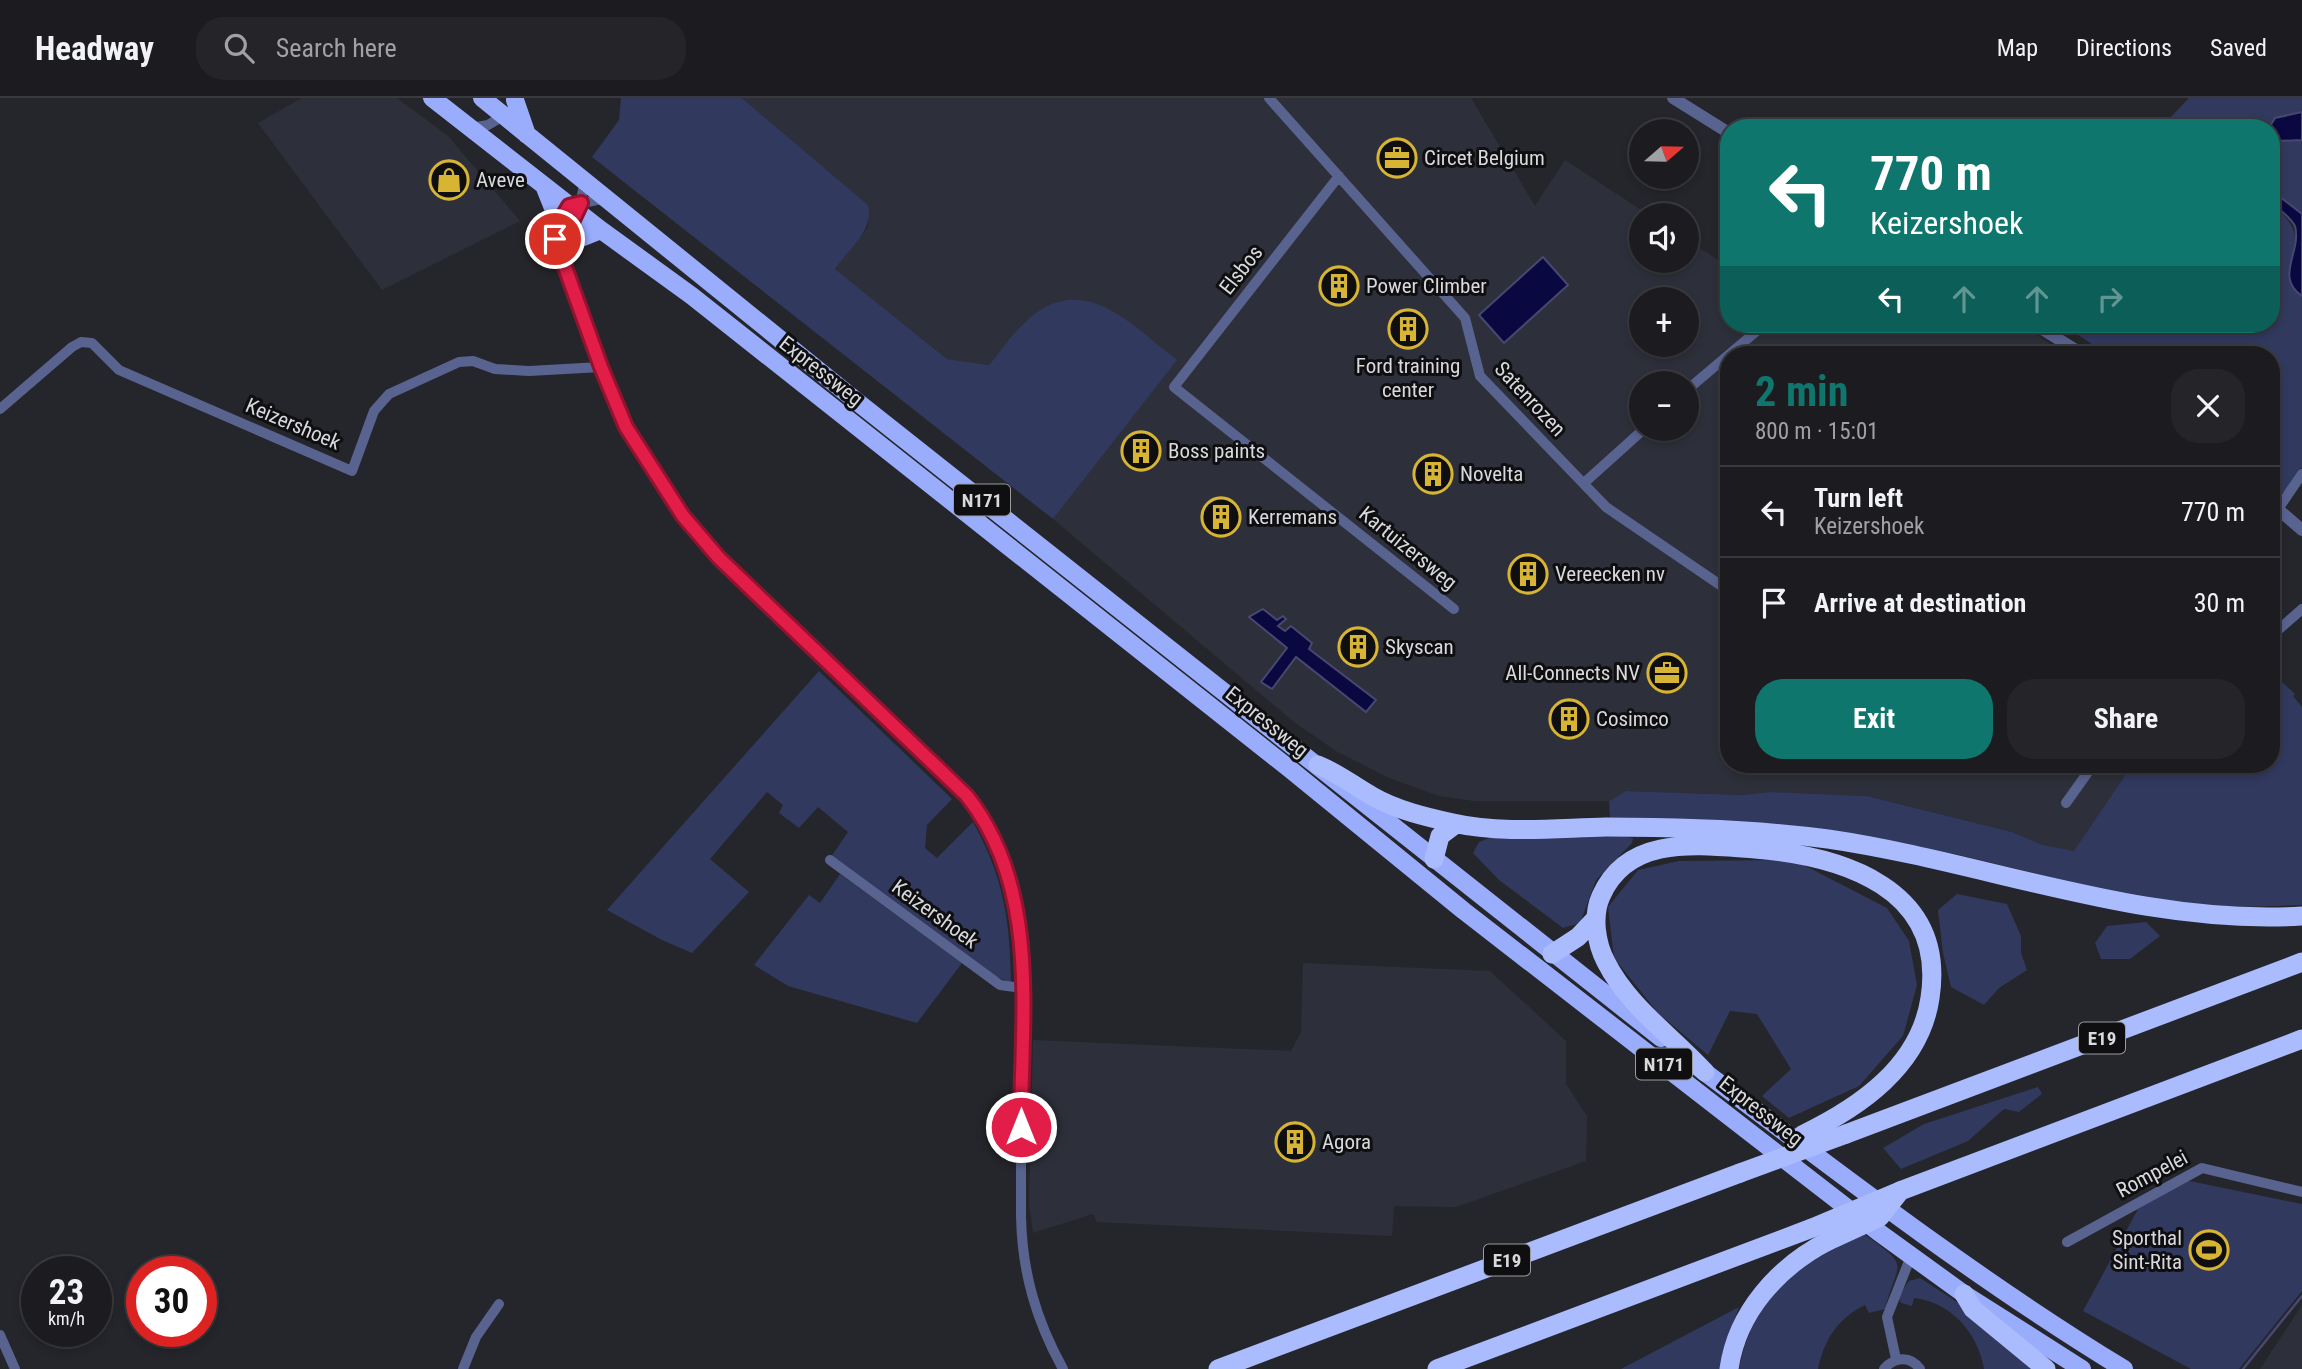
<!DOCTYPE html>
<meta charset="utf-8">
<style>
body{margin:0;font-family:"Roboto Condensed",sans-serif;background:#252529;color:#f1f3f6;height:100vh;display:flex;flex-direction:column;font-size:26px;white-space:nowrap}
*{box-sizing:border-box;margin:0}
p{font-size:23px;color:#a0a1a5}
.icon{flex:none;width:38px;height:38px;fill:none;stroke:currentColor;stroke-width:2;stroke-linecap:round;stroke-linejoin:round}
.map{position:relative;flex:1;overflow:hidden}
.details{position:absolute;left:1720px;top:248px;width:560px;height:427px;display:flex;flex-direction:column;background:#1c1c20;border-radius:28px;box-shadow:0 4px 10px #0003,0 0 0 2px #3a3a3e}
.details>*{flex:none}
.banner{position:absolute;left:1720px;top:21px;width:560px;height:214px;border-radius:28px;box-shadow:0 4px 10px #0003,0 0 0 2px #3a3a3e;background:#0f766e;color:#fff;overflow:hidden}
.needle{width:46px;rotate:70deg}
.fabs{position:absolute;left:1629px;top:21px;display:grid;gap:14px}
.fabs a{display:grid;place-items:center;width:70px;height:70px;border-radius:50%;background:#1c1c20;box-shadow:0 4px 10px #0003,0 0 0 2px #3a3a3e;font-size:35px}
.speed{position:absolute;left:21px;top:1158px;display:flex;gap:14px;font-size:35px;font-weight:700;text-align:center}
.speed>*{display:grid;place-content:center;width:91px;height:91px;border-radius:50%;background:#1c1c20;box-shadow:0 4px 10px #0003,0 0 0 2px #3a3a3e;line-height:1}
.speed small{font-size:18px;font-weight:400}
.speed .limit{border:10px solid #d22;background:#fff;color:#111}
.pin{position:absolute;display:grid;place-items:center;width:60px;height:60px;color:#fff;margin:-30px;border:4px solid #fff;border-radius:50%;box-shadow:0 2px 7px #0007}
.me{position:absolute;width:77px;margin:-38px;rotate:0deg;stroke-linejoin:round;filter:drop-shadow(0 0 5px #0008)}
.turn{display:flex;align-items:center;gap:24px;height:147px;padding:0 35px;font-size:32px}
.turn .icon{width:91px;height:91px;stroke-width:2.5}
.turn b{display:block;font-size:49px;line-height:60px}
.lanes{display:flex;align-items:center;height:66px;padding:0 35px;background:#0003;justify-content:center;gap:35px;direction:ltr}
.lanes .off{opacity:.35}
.round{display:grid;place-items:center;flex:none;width:74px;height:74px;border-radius:28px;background:#252529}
.summary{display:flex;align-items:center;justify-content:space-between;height:119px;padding:0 35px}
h1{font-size:42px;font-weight:700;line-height:52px;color:#0f766e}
.primary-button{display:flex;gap:14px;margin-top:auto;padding:14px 35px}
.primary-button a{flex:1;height:80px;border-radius:28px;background:#0f766e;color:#fff;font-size:28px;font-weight:700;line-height:80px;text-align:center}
.primary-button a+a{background:#252529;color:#f1f3f6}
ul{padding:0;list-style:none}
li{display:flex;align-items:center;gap:21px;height:91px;padding:0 35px;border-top:2px solid #3a3a3e}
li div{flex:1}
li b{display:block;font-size:26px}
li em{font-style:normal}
header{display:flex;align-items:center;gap:42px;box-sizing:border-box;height:98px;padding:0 35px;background:#1c1c20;border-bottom:2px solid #3a3a3e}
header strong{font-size:33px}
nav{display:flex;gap:38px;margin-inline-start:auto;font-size:24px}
.search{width:490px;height:63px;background:#252529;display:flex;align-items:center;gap:18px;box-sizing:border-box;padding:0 24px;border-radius:28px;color:#a0a1a5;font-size:26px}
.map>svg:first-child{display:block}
.built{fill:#2d303a;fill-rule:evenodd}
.green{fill:#31395e}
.water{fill:#0a0841;stroke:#484770;stroke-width:2}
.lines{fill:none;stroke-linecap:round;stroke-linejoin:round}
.stream{stroke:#484770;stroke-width:2.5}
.minor{stroke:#596390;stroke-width:10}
.tertiary{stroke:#596390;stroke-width:12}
.trunk{stroke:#9aacfc;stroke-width:18}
.motorway{stroke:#aabbfe;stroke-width:19}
.motorway-bridge{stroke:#aabbfe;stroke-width:19}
.route-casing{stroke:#92132f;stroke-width:18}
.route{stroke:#e11d48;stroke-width:12}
.labels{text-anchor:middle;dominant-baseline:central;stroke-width:6;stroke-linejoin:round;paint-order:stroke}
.shield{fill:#0f0f11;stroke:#9c9c9f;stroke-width:2}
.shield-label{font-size:19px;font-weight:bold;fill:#d8d9dc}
.poi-label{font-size:21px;fill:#d8d9dc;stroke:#0f0f11;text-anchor:start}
.street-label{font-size:21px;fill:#d8d9dc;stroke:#0f0f11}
</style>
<header>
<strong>Headway</strong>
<div class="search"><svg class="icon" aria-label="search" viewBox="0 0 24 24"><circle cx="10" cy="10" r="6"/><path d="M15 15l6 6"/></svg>Search here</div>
<nav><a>Map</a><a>Directions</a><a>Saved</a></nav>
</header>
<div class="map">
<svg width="2302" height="1271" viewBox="0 0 2302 1271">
<rect width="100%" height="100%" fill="#25262b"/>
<path class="built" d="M302,0H397L448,38L520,123L382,192L258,25Z
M742,0H1471L1535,108L1565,62L1649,117H1642V163H1687V142L1729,169V226H2021L2066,257H1729V667H2132L2074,754L2043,747L2012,734L1867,698L1770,694L1742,697L1626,693L1609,703H1474L1439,698L1389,680L1336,653L1294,624L1053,421L1176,262L1042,213L1024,224L989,267L947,261L835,171L868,129V107ZM1642,201H1687V247H1642ZM1642,285H1687V331H1642Z
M1303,865L1490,873L1566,943V986L1587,1018L1586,1063L1456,1109L1394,1108L1392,1138L1097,1124L1093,1116L1033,1135L1029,1105L1033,942L1291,953L1301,934Z
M2302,1207V1271H2260Z"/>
<path class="green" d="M621,0H742L868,107C874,133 849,151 835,171L947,261L989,267C1001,253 1011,237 1024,225C1082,170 1129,225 1177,262L1053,421L592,59L619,22Z
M2189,0H2302V14L2275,20L2269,30H2160Z
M2272,38L2277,43L2302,42V116L2275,95L2272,96Z
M2272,105C2296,129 2302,138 2289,173L2298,196L2302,198V369L2284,395L2272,390V257H2108L2062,226H2272Z
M819,573L952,701L927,727L925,750L937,760L973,724C1004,780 1010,822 1011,885L985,874L831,759L848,734L818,709L799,730L779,715L783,707L767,694L710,761L749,794L692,855L662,842L607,812Z
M2272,575L2295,596L2293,598L2302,609V807L2243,809L2179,805L2114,794L1955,756L1610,720L1609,703L1626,693L1742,697L1770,694L1867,698L2012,734L2043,747L2074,753L2132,667H2272Z
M1624,738L1633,740L1632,745L1596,782L1580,825L1563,830L1499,782L1473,755L1479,744L1492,739Z
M1794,762L1887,810L1909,843L1917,887L1903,938L1859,988L1789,1020L1762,998L1791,971L1757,916L1730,913L1708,957L1658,915L1614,860L1608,809L1638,772L1679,763Z
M840,776L962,865L917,925L788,888L754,867L809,797L820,805Z
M1957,796L2007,806L2021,838V855L2027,872L1999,890L1984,907L1951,889L1943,855L1938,812Z
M2146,824L2160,838L2130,861H2101L2095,845L2107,828Z
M2038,989L2042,996L2019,1014L2004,1011L1968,1043L1901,1071L1883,1050L1924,1026Z
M2185,1082L2302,1106V1193L2239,1271H2191L2083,1213L2138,1111Z
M1864,1136C1913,1171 1897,1162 1885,1211L1869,1215L1865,1207C1838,1220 1824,1242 1818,1271H1739C1753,1197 1801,1165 1864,1136Z
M1920,1180L1960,1206L2040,1271H1984C1978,1235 1951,1204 1914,1200L1912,1208L1901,1205L1898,1199L1909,1183Z
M1739,1209L1723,1254L1721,1271H1621Z"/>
<path class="water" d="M2302,14V42L2277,43L2269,30L2275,20Z
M2275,95L2302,116V198C2274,179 2302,154 2295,128C2289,117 2280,113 2272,105V96Z
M1543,159L1568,187L1504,245L1479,217Z
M1263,511L1277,522L1283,518L1286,521L1278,528L1285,533L1291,528L1312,545L1309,551L1376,602L1366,614L1296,559L1272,591L1261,584L1287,550L1249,519Z"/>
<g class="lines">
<path class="stream" d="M2243,1271L2302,1198"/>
<path class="minor" d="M1269,0L1465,220L1480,278L1606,409L1729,493
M471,30L488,27L503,18
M1339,78L1174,289L1454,511
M606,100L569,108L559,125L555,141C600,267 628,359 719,460L967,698C1027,775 1021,850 1021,942C1021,1001 1021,1060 1021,1118C1022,1174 1036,1222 1063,1271
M563,148L578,115L585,83
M1687,292L1765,226
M0,311L72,249L81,244L92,245L119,272L352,373L374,313L389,296L459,264L473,263L495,271L529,273L601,269
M1584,385L1644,331
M2278,411L2302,376
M2272,556L2277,533L2302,511
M2066,705L2093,667
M830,762L1000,887L1021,890
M2067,1144L2202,1070L2302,1094
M0,1237L15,1271
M1896,1261L1887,1219L1911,1158
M463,1271L476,1239L499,1206
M1884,1271C1894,1259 1910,1257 1920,1271"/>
<path class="tertiary" d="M1673,0L1729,35
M2034,226L2084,257
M2272,406L2302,432"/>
<path class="trunk" d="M432,0L601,132L692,198L1291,672L1464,813L1877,1133L1964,1196L2082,1271
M482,0L860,306L1661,940
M515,2L527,37
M545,90L559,125
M561,158L571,144L601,132
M1694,966C1835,1072 1973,1179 2124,1271"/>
<path class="motorway" d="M1318,667C1338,675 1354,688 1372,698C1396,712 1426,719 1453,725C1501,736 1556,730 1606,729C1680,729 1754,731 1828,741C1986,764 2140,828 2302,818
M1434,761L1440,738L1456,726
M1552,856L1578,839L1596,820
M1705,974C1672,938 1628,908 1606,864C1596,845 1592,818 1601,798C1628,736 1699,747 1755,751C1842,758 1947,790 1930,900C1920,968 1860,1009 1802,1037
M1846,1036L2302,864
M1900,1093L2302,941
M1964,1196L1973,1211L2046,1271
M1218,1271L1740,1075
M1437,1271L1812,1130
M1729,1271C1737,1214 1778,1169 1828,1143"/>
<path class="motorway-bridge" d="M1740,1075L1846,1036
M1812,1130L1900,1093
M1828,1143L1880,1119L1898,1096"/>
</g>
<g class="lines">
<g class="route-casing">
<path id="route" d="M555,141L559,125L569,108L581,105L565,139L561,158L601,269L626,329L683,418L719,460L967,698C1041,792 1021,917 1021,1029"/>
</g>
<use href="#route" class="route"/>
</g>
<defs>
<g id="office-ring" transform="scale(2.0125)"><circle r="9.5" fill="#0f0f11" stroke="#d7b434" stroke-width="1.5"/><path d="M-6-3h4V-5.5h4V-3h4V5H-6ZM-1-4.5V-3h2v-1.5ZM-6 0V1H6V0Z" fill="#d7b434"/></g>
<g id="shop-ring" transform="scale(2.0125)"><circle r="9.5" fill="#0f0f11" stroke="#d7b434" stroke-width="1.5"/><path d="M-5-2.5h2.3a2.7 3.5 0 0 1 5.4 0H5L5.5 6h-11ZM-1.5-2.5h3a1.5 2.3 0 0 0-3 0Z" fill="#d7b434"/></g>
<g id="building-ring" transform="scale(2.0125)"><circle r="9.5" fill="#0f0f11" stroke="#d7b434" stroke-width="1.5"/><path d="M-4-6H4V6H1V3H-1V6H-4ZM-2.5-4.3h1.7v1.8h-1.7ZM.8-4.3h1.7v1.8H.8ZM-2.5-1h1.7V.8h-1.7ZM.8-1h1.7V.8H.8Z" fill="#d7b434"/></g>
<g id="stadium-ring" transform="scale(2.0125)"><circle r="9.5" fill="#0f0f11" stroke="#d7b434" stroke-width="1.5"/><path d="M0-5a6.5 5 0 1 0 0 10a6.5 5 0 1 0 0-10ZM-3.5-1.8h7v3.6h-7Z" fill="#d7b434"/></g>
</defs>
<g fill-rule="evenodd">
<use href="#office-ring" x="1397" y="60"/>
<use href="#shop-ring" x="449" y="82"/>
<use href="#building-ring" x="1339" y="188"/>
<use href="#building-ring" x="1408" y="231"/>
<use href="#building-ring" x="1141" y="353"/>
<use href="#building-ring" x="1433" y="376"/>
<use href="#building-ring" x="1221" y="419"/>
<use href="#building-ring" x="1528" y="476"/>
<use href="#building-ring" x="1358" y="549"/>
<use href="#office-ring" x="1667" y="575"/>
<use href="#building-ring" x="1569" y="621"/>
<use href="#building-ring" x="1295" y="1044"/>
<use href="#stadium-ring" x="2209" y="1152"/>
</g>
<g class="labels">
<g class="shield">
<rect x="954" y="386.5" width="56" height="31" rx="5"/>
<rect x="2079" y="924.5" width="46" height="31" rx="5"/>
<rect x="1636" y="950.5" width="56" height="31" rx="5"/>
<rect x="1484" y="1146.5" width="46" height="31" rx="5"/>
</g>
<g class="shield-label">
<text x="982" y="402">N171</text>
<text x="2102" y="940">E19</text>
<text x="1664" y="966">N171</text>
<text x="1507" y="1162">E19</text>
</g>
<g class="poi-label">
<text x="1424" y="60">Circet Belgium</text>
<text x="476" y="82">Aveve</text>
<text x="1366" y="188">Power Climber</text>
<text x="1408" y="268" text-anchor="middle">Ford training<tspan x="1408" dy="24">center</tspan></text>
<text x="1168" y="353">Boss paints</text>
<text x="1460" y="376">Novelta</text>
<text x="1248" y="419">Kerremans</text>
<text x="1555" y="476">Vereecken nv</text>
<text x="1385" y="549">Skyscan</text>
<text x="1640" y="575" text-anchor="end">All-Connects NV</text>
<text x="1596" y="621">Cosimco</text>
<text x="1322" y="1044">Agora</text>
<text x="2182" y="1140" text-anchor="end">Sporthal<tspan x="2182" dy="24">Sint-Rita</tspan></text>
</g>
<g class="street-label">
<text transform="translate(1241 172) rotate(-52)">Elsbos</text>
<text transform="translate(821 273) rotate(38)">Expressweg</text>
<text transform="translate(1530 301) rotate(47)">Satenrozen</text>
<text transform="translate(293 326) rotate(23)">Keizershoek</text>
<text transform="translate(1408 450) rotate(39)">Kartuizersweg</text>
<text transform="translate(1267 624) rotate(39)">Expressweg</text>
<text transform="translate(935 816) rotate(36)">Keizershoek</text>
<text transform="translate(1761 1013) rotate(38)">Expressweg</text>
<text transform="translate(2152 1076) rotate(-28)">Rompelei</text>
</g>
</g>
</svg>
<div class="fabs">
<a><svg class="needle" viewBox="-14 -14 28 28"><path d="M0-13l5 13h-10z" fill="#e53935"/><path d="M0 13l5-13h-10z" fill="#a0a1a5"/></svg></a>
<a><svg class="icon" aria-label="sound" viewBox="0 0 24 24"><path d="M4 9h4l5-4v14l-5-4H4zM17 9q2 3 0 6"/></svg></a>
<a>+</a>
<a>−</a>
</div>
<div class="speed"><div>23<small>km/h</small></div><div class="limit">30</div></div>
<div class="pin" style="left:555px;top:141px;background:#d93025"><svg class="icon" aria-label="arrive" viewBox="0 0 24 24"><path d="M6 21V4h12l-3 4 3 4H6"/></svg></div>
<svg class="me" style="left:1021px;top:1029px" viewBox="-20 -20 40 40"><circle r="17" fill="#e11d48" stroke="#fff" stroke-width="3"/><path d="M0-11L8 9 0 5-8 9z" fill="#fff"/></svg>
<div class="banner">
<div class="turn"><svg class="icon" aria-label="left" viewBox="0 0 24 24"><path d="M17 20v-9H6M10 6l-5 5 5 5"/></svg><div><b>770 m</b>Keizershoek</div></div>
<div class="lanes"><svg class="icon" aria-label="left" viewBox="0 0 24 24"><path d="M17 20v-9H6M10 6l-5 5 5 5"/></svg><svg class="icon off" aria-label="ahead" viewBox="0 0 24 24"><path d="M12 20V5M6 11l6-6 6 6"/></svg><svg class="icon off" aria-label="ahead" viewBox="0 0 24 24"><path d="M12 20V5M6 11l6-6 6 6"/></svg><svg class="icon off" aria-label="right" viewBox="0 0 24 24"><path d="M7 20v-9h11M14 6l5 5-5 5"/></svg></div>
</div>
<section class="details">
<div class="summary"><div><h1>2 min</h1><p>800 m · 15:01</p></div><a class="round"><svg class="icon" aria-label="close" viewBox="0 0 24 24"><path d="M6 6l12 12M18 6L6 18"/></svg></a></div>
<ul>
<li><svg class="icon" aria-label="left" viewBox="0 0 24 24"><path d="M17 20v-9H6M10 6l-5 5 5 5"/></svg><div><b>Turn left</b><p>Keizershoek</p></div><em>770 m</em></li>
<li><svg class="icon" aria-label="arrive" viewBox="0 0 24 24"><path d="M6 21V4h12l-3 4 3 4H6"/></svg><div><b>Arrive at destination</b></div><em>30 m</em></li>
</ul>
<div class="primary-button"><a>Exit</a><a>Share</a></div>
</section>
</div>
